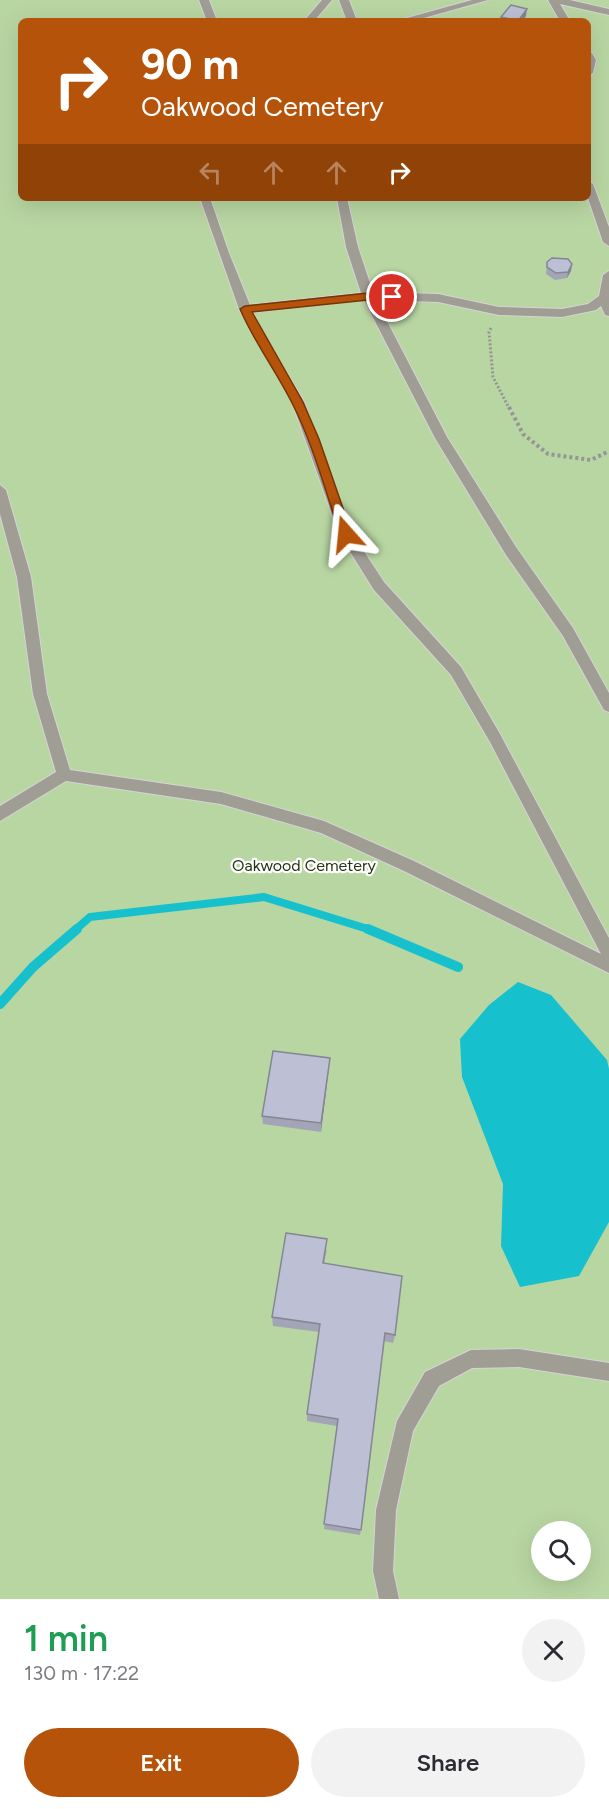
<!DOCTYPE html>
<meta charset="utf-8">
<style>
body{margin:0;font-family:Figtree,sans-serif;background:#f2f2f3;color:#2b2b33;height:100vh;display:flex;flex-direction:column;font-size:22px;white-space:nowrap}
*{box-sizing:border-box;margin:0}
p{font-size:20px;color:#7c7c81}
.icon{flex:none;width:33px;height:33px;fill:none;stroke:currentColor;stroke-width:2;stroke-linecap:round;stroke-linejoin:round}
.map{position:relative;height:1599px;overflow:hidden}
.panel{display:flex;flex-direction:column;background:#fff;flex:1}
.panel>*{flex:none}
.top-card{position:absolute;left:18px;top:18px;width:573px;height:183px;border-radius:9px;box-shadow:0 6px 24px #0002;background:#b45309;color:#fff;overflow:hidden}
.controls{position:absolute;left:531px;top:1521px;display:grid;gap:12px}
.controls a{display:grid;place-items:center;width:60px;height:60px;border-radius:50%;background:#fff;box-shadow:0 6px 24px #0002;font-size:30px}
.pin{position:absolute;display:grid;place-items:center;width:51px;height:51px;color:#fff;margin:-26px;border:3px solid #fff;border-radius:50%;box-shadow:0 2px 6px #0007}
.me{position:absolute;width:66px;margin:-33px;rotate:342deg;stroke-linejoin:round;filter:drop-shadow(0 0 4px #0008)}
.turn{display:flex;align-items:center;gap:21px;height:126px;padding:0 24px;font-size:27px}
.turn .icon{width:78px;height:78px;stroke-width:2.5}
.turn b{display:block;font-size:42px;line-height:51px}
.lanes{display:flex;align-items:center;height:57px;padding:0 24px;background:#0003;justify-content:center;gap:30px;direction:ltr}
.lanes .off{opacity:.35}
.round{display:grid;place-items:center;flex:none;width:63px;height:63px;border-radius:32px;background:#f2f2f3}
.headline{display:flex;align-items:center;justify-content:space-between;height:102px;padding:0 24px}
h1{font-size:36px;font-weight:600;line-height:45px;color:#1e9e55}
.primary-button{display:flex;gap:12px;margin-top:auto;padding:12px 24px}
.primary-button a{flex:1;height:69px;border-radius:36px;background:#b45309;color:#fff;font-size:24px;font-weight:600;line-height:69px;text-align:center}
.primary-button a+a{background:#f2f2f3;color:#2b2b33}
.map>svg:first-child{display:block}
.green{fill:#b8d6a2;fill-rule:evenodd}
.water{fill:#16c1cd}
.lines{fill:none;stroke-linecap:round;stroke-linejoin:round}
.stream-far1{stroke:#16c1cd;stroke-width:8}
.stream{stroke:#16c1cd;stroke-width:10}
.lane-casing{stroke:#d7d3d7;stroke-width:2}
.path-far1{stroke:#979398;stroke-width:3;stroke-dasharray:2 2;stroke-linecap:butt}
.path{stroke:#979398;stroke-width:4;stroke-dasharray:3 3;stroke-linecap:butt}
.lane{fill:#9f9d94;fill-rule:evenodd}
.wall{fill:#a3a5b6}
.shaded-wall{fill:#848694}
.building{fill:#bdc0d4;stroke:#848694;stroke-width:1.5}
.route{fill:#b45309;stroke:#753606;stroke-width:1.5}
.labels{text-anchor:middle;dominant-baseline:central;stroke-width:4.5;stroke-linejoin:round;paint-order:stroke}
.park-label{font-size:16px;fill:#223411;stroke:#fff}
</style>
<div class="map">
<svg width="609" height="1599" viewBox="0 0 609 1599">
<rect width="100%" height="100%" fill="#fdf9fd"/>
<path class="green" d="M0,0H609V1599H0ZM21,21H588V198H21ZM542,1532H580V1570H542Z"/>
<path class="water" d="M518,982L551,995L607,1060L609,1069V1222L579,1276L520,1287L501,1246L503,1184L462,1077L460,1039L489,1005Z"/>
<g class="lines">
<path class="stream-far1" d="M75,930L90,917L264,897L371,930"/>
<path class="stream" d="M368,929L458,967
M0,1004L33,967L77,929"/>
<g class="lane-casing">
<path id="lane" d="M199,0H209L217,21H207Z
M322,0H332L314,21H304Z
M339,0H349L357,21H347Z
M472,0H488L413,21H396Z
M548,0H570L609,9V15L560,4L570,21H560Z
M588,52L592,53L596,60L593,73L588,76Z
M588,181L593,184L609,227V246L603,242L588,198Z
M200,198H210L229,253L250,305L361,293L346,247L337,198H347L358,247L373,292L438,294L499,307L562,309L588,304L599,296L603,275L609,271V316L605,315L601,306L596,310L562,317L499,315L438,302L376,300L447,437L516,547L573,628L609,693V712L604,710L563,636L506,555L435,438L364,300L253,312L259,326L304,402L352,533L384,582L461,667L500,734L609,938V973L404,871L321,833L221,804L66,781L0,821V806L56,772L33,694L17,577L0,514V485L6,490L31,577L47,694L70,770L221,792L324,821L414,861L601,954L490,742L451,675L374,590L339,534L292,402L239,309Z
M519,1349L609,1363V1381L519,1367L472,1368L439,1386L413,1431L396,1510L393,1571L399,1599H379L373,1571L376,1510L397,1421L425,1372L471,1350Z"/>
</g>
<path class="path-far1" d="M491,328L489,332L493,377L509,408"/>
<path class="path" d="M509,407L523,434L548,454L591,460L609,451"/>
<use href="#lane" class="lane"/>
</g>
<path class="wall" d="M526,16L522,21H501V17Z
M547,262L572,264L571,271L567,278L555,280L546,274Z
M329,1067L321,1132L263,1124L262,1116Z
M327,1249L324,1264L395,1335L393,1343L384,1341L360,1535L324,1529L337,1426L307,1421V1414L319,1332L273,1326L272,1317Z"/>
<path class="shaded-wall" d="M527,9L526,16L522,21H518Z
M572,264L571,271L567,278L568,272Z
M330,1058L329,1067L321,1132V1123Z"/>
<path class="building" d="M511,5L527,9L518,21L501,17Z
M552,258L568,259L572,264L568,272L556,273L547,267V262Z
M273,1051L330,1058L321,1123L262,1116Z
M286,1233L327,1239L323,1263L402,1276L395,1335L385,1333L361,1530L324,1524L338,1419L307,1414L320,1324L272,1317Z"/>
<path class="route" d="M368,293H392L397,297L392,300H368L252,312L303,402L319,439L352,534L346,539L340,534C325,490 313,444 292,403C276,371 254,342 240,309L245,306Z"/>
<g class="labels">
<g class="park-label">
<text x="304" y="865">Oakwood Cemetery</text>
</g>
</g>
</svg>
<div class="controls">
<a><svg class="icon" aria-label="search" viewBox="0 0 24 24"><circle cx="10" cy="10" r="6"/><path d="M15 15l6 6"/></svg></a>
</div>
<div class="pin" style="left:392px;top:297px;background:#d93025"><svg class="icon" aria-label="arrive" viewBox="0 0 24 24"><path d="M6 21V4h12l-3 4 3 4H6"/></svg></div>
<svg class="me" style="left:346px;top:534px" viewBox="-20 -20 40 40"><path d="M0-17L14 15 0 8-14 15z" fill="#b45309" stroke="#fff" stroke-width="4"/></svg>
<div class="top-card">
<div class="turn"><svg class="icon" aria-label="right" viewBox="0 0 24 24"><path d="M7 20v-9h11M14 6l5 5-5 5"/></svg><div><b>90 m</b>Oakwood Cemetery</div></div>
<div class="lanes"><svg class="icon off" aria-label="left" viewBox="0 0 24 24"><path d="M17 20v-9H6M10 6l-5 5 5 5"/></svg><svg class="icon off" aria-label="ahead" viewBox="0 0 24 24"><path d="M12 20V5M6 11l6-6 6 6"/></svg><svg class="icon off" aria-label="ahead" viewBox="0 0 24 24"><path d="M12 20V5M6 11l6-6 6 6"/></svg><svg class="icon" aria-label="right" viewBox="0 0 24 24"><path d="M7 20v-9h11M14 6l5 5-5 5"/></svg></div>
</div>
</div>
<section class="panel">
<div class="headline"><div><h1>1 min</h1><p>130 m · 17:22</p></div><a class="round"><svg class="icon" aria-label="close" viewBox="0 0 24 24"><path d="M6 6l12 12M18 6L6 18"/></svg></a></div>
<div class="primary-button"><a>Exit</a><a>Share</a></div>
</section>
